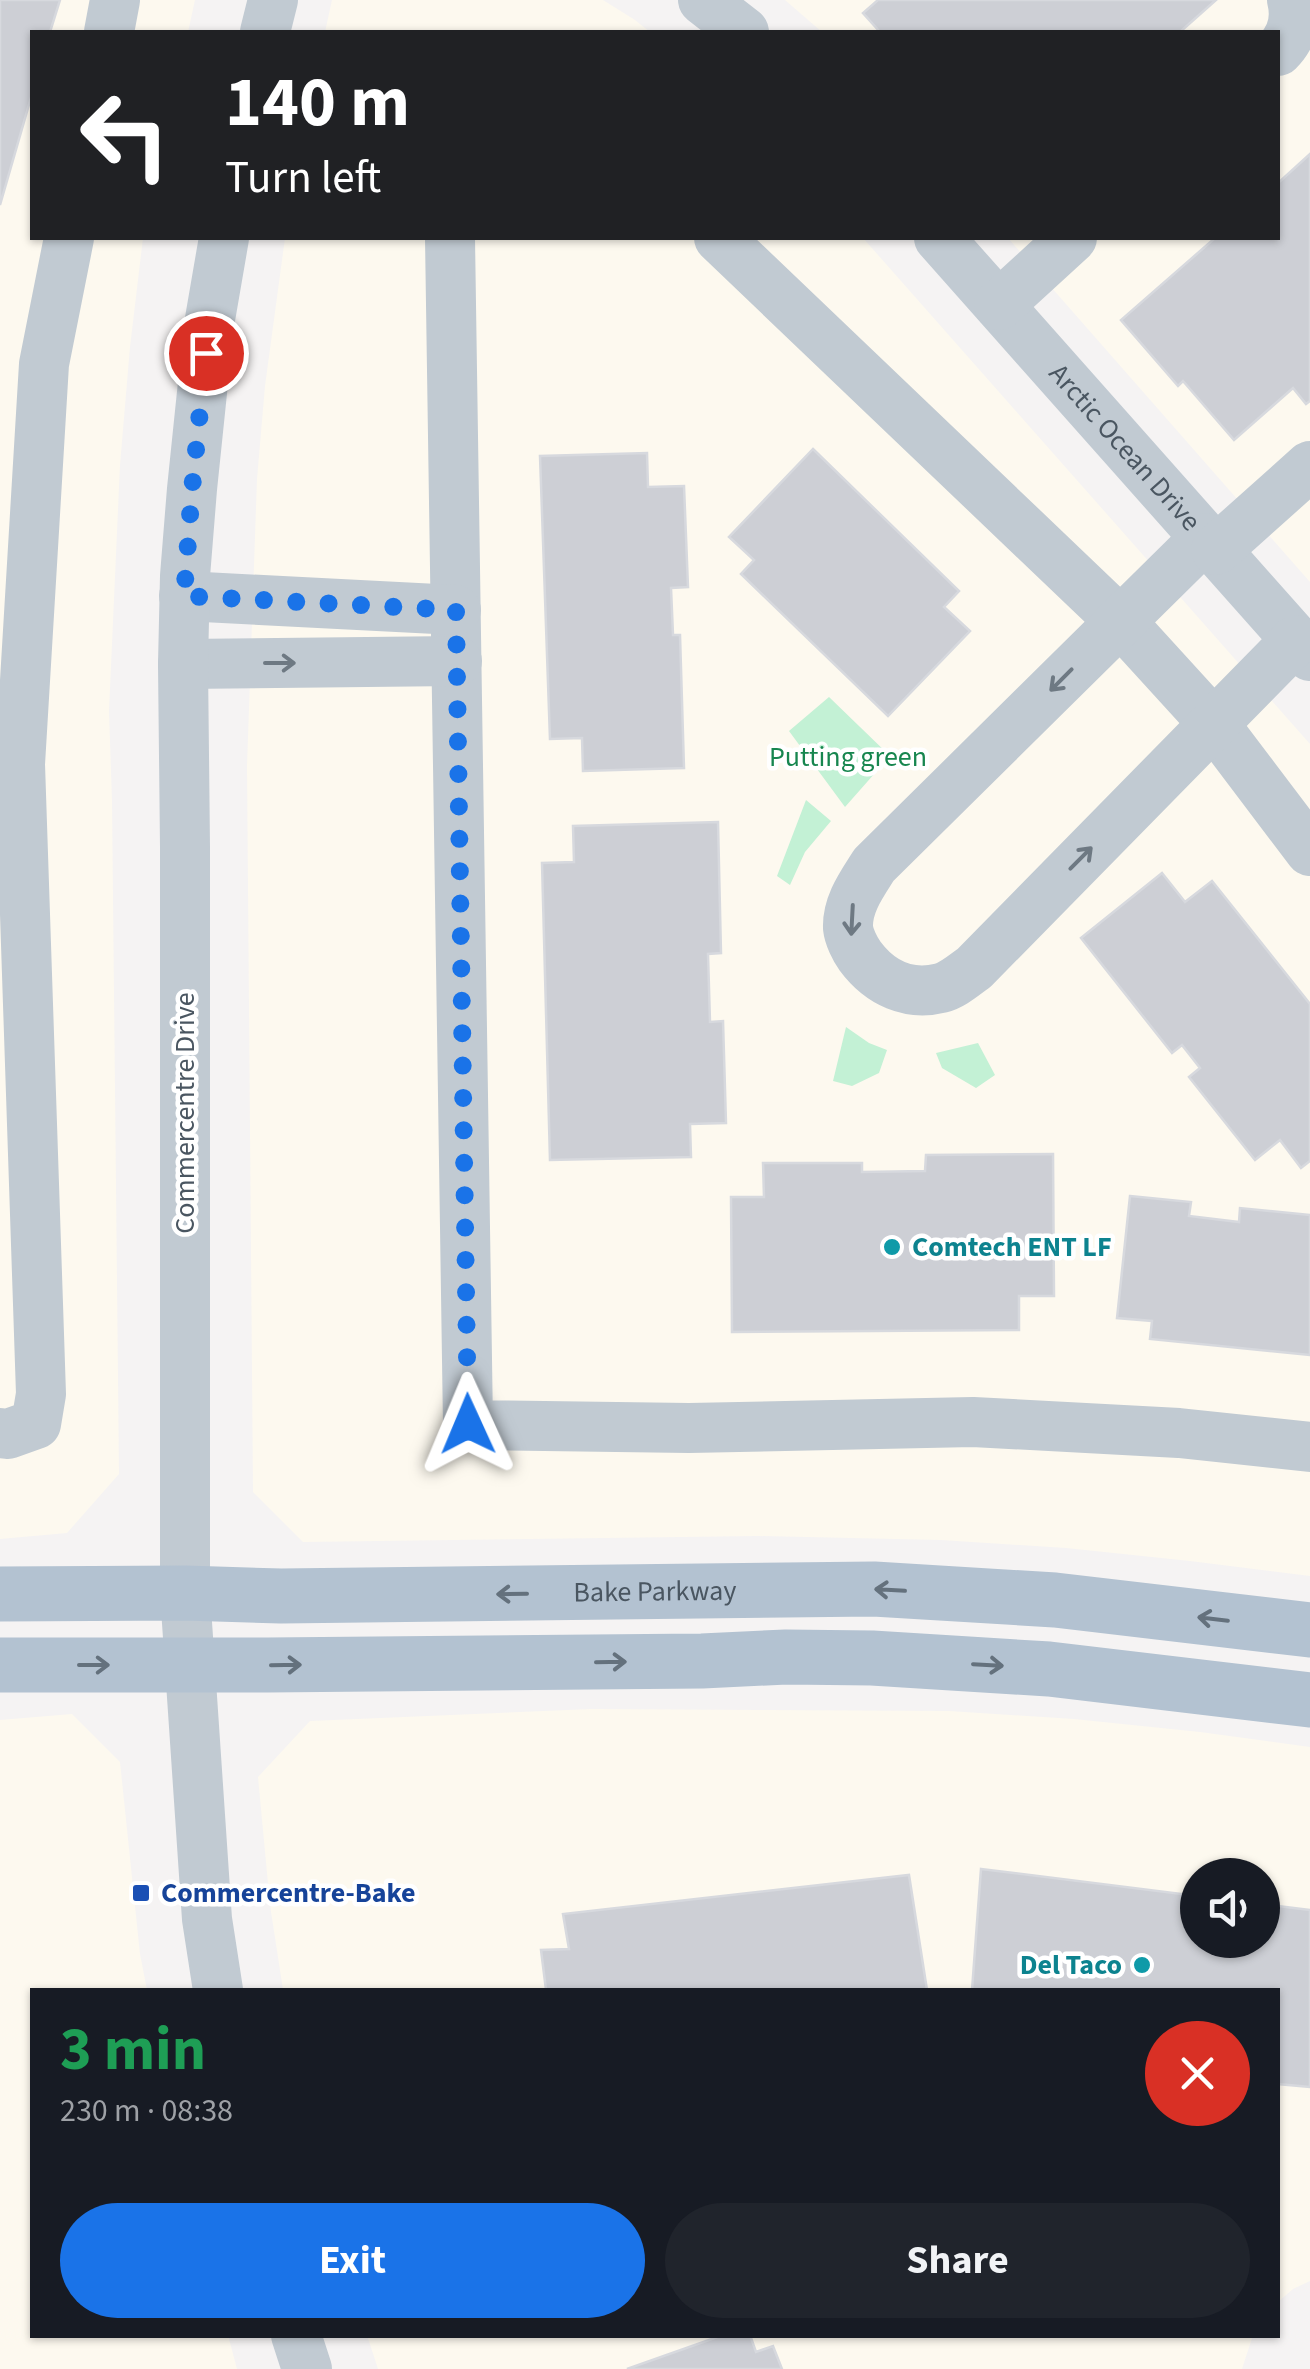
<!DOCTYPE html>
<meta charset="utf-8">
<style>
body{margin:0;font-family:"Source Sans 3",sans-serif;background:#20242c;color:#f1f3f6;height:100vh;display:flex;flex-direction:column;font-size:38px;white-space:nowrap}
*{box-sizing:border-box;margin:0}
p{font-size:32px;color:#9ea1a6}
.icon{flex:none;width:55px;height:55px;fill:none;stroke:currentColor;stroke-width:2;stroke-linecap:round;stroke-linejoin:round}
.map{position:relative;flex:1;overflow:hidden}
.sheet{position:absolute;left:30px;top:1988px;width:1250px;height:350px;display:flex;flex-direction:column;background:#171b24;border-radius:0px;box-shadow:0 2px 8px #0004}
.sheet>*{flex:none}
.guide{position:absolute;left:30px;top:30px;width:1250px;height:210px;border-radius:0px;box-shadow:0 2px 8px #0004;background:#202124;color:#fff;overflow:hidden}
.controls{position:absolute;left:1180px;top:1858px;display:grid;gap:20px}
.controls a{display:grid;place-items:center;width:100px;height:100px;border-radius:50%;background:#171b24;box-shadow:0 2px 8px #0004;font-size:50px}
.pin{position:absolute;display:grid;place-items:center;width:85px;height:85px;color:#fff;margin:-42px;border:5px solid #fff;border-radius:50%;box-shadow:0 2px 10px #0007}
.me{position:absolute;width:110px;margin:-55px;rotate:359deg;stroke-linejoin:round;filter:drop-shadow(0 0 8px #0008)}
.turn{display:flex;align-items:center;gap:35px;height:210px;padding:0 30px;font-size:45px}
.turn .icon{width:130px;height:130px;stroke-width:2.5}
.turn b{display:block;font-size:70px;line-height:85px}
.round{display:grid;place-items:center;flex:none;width:105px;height:105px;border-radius:52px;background:#20242c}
.headline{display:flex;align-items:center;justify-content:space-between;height:170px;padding:0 30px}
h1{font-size:60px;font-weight:700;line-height:75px;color:#1e9e55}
.action{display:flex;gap:20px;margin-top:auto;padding:20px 30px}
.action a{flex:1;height:115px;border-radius:60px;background:#1a73e8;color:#fff;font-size:40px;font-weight:700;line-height:115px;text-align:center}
.action a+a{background:#20242c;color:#f1f3f6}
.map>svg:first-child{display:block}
.commercial{fill:#fdf9ef;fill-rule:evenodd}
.green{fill:#c3f1d5}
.building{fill:#cdcfd5;stroke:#d7d9de;stroke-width:2.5}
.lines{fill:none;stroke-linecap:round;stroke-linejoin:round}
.minor{stroke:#c1cad2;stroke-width:50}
.major{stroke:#b3c2d1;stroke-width:55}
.oneway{stroke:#6e7983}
.oneway2{stroke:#64717d}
.route{stroke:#1a73e8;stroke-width:18;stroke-dasharray:0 32.4}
.culture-dot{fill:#0f9aa8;stroke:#fff;stroke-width:4}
.transit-dot{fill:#1a4fb4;stroke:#fff;stroke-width:4}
.labels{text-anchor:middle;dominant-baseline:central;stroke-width:9;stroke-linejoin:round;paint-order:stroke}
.street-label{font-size:28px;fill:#4a5661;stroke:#fff}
.park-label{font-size:28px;fill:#17864f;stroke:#fff}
.culture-label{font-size:28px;font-weight:bold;fill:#0d838f;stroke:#fff;text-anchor:start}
.transit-label{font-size:28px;font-weight:bold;fill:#164399;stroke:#fff;text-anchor:start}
</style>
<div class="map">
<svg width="1310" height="2369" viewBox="0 0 1310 2369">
<rect width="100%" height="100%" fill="#f5f3f3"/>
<path class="commercial" d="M0,0H195L188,32H32V238H143L130,347L120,465L109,711L112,801L119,1474L67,1533L0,1539Z
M332,0H603L635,20L650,32H325Z
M785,0H1310V582L1008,238H1278V32H822Z
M285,238H863L1310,744V1576L1190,1561L1066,1548L941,1540L758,1536L303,1542L253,1492L247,766L257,479L265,386Z
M591,1709L949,1711L1074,1719L1200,1732L1310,1747V2281L1293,2289L1278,2302V1990H283L270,1905L258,1777L310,1721ZM1198,1875H1262V1940H1198Z
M72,1714L120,1762L140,1954L147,1990H32V2335H228L237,2369H0V1720Z
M367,2335H1253L1242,2369H378Z"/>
<path class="green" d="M829,697L890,756L845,807L789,731Z
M806,800L831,821L805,852L790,885L777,876Z
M846,1027L869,1043L887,1050L879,1073L852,1086L833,1081Z
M978,1043L995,1075L976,1088L942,1068L936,1053Z"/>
<path class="building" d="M0,0H60L50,32H32V94L0,205Z
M878,0H1216L1180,32H880L863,13Z
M1310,154V401L1306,404L1293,388L1234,440L1183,381L1178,386L1121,320L1215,238H1278V183Z
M813,449L959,591L944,607L970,631L888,716L741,574L754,560L729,537Z
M647,453L648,487L684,486L688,587L671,588L673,635H680L684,768L583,771L582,738L550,739L540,456Z
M718,822L721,953L708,954L710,1022L723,1021L726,1123L690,1124L691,1157L550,1160L542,863L574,862L573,826Z
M1162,873L1185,902L1212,881L1310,1004V1161L1301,1168L1280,1140L1255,1160L1189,1077L1200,1068L1182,1045L1172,1053L1081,938Z
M1053,1154L1054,1296H1019V1330L732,1332L731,1197H764L763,1163H862V1172L925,1171L926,1155Z
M1130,1196L1191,1202L1189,1216L1239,1222L1240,1208L1310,1215V1355L1150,1339L1152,1321L1117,1318Z
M981,1869L1198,1896V1940H1262V1904L1310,1910V2087L1278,2084V1990H972Z
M909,1875L927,1990H546L541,1950L569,1949L563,1914Z
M723,2335H750L756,2352L773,2346L782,2369H627Z"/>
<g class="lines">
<g class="minor">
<path d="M703,0L744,32"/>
<path d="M109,32L115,0"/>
<path d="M265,32L273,0"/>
<path d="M1278,51C1292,37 1297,20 1292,0"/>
<path d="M450,238L468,1425L689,1428L973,1422L1179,1433L1310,1447"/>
<path d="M719,238L1121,622L1214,724L1310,851"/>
<path id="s1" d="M939,238L1310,656"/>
<path d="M999,305L1072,238"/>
<path d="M1205,538L874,865C862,884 847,904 848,928C849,937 855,949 860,956C880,983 909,996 941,988C953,985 964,975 974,968L1296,640"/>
<path d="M1216,550L1310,466"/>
<path d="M184,596L456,610"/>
<path d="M183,664L457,661"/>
<path d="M0,1433L8,1434L36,1424L41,1394L20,764L44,364L69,238"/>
<path d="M218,1990L207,1919L185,1593V847L183,664L185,576L192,489L209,325L224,238"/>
<path d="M296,2335L307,2369"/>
</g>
<g class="major">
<path id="s2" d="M0,1594L185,1593L281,1596L874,1589L1055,1600L1310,1630"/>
<path d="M0,1665H268L702,1661L786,1657L872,1658L1049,1669L1310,1700"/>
</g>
</g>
<defs><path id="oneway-shaft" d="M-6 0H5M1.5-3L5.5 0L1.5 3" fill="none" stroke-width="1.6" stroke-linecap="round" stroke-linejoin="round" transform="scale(2.5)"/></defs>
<g class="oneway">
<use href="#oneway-shaft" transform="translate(280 663)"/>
<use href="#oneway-shaft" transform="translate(1061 680) rotate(135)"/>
<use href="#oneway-shaft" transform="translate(1081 858) rotate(-45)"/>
<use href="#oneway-shaft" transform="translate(852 920) rotate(93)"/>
</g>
<g class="oneway2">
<use href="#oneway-shaft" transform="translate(890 1590) rotate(-177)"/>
<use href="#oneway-shaft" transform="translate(512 1594) rotate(179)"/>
<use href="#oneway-shaft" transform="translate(1213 1619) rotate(-173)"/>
<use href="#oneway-shaft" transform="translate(611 1662) rotate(-1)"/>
<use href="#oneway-shaft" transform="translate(94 1665)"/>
<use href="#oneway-shaft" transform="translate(286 1665) rotate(-1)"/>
<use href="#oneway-shaft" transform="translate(988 1665) rotate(3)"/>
</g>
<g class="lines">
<path class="route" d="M206,353L192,489L184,596L456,610L468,1424"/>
</g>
<g class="culture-dot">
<circle cx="892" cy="1247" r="10"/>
<circle cx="1142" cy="1965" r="10"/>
</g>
<rect class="transit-dot" x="131" y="1883" width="20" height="20" rx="5"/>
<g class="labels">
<g class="street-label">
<text stroke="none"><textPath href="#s1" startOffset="280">Arctic Ocean Drive</textPath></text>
<text transform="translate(185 1113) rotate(-90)">Commercentre Drive</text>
<text stroke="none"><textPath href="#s2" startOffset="655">Bake Parkway</textPath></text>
</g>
<g class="park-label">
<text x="848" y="757">Putting green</text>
</g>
<g class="culture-label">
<text x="912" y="1247">Comtech ENT LF</text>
<text x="1122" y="1965" text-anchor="end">Del Taco</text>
</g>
<g class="transit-label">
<text x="161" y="1893">Commercentre-Bake</text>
</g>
</g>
</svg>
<div class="controls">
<a><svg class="icon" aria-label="sound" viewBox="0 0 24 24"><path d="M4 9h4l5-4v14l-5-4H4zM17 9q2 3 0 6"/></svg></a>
</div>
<div class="pin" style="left:206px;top:353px;background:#d93025"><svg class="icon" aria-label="arrive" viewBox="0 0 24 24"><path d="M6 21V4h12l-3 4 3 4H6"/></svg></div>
<svg class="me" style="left:468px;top:1424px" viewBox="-20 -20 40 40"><path d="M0-17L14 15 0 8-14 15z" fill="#1a73e8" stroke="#fff" stroke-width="4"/></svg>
<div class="guide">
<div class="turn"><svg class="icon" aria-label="left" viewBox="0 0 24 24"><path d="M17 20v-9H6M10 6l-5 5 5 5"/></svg><div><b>140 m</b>Turn left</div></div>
</div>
<section class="sheet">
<div class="headline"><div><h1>3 min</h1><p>230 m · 08:38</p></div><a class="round" style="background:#d93025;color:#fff"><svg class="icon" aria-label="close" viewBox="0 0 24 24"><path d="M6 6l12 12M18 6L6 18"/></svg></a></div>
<div class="action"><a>Exit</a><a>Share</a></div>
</section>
</div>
